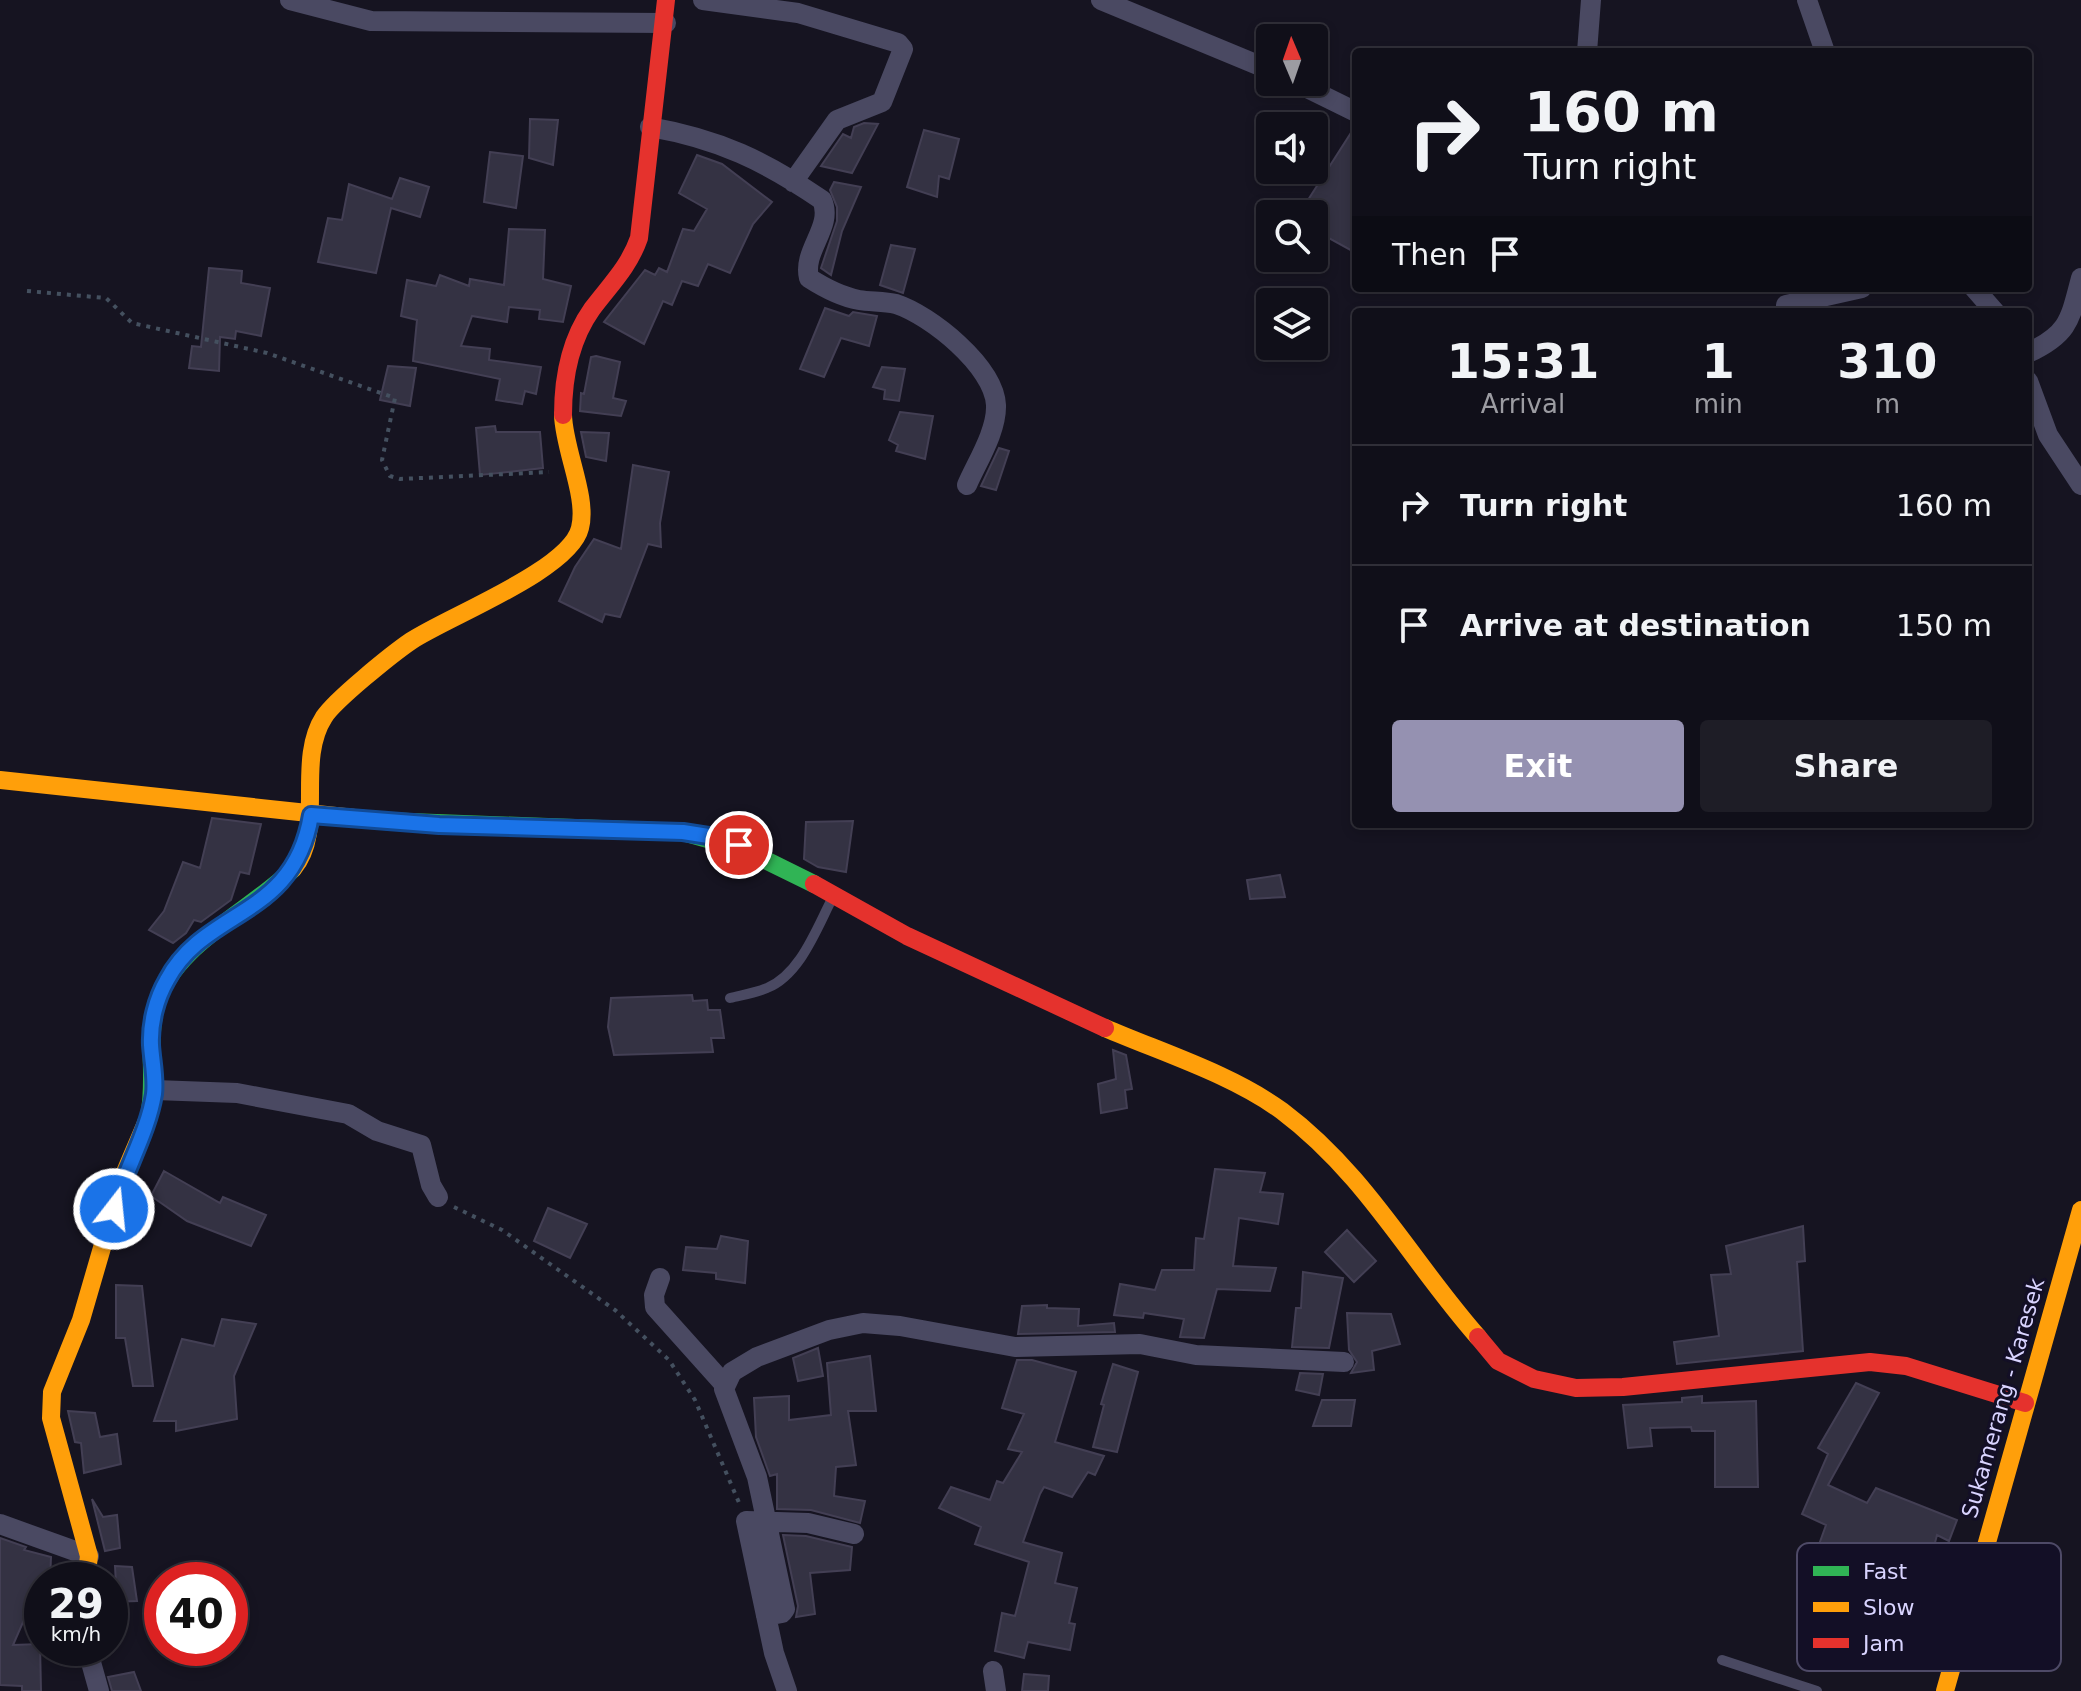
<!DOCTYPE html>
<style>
body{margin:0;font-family:"DejaVu Sans",sans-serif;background:#1e1d26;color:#f1f3f6;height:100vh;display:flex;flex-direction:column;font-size:30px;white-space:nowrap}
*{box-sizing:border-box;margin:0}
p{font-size:26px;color:#9c9ca2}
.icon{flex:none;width:44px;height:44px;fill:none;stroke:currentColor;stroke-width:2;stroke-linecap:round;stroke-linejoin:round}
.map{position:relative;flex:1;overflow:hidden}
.drawer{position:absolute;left:1352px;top:308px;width:680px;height:520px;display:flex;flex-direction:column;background:#100f19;border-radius:8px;box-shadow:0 4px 12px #0003,0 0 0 2px #302f38}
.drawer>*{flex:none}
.top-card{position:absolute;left:1352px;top:48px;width:680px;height:244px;border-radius:8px;box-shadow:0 4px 12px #0003,0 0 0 2px #302f38;background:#100f19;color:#f1f3f6;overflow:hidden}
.needle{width:52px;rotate:358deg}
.buttons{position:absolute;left:1256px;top:24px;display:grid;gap:16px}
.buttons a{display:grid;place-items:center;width:72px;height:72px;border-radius:8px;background:#100f19;box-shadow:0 4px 12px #0003,0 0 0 2px #302f38;font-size:40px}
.speed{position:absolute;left:24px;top:1562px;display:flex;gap:16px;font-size:40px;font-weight:700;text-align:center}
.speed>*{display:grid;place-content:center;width:104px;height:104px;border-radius:50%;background:#100f19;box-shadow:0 4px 12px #0003,0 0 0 2px #302f38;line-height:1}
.speed small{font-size:20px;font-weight:400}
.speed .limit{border:12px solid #d22;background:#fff;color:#111}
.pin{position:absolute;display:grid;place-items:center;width:68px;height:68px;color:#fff;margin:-34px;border:4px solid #fff;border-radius:50%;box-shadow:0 2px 8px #0007}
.me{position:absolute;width:88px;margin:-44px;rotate:16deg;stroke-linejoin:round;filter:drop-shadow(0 0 6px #0008)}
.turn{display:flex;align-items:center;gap:28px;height:168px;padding:0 40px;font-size:36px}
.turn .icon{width:104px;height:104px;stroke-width:2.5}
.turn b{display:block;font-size:56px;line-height:68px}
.then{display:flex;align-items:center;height:76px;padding:0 40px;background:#0003;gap:16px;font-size:30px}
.eta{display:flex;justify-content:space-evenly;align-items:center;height:136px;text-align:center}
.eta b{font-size:48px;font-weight:700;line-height:56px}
.button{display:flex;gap:16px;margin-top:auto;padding:16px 40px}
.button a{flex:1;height:92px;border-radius:8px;background:#9591b1;color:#fff;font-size:32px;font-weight:700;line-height:92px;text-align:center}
.button a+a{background:#1e1d26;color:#f1f3f6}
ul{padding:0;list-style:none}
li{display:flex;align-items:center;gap:24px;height:120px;padding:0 40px;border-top:2px solid #302f38}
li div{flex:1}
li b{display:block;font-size:30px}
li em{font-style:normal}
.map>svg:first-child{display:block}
.building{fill:#343243;stroke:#433f54;stroke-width:2}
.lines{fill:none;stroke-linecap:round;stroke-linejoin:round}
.path{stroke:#44505f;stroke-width:4;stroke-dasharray:4 6;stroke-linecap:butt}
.lane{stroke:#4a4962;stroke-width:10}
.street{stroke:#4a4962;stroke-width:20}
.fast{stroke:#30b455;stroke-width:18}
.slow{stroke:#ff9f0a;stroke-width:18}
.jam{stroke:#e5322d;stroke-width:18}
.route-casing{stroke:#114b97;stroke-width:20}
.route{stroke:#1a73e8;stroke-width:14}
.labels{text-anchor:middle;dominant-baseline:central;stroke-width:6;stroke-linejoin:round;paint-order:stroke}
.street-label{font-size:22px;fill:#d9d4ff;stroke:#130f26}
.key{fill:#130f26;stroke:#4e4a67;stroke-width:2}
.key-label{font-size:22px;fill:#d9d4ff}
</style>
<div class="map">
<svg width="2081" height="1691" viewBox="0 0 2081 1691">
<rect width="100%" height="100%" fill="#161421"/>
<path class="building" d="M530,119L558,120L553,165L529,158Z
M864,123L878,124L852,173L821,166L843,134L851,138L854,127Z
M1356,125V253L1314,230V214H1299Z
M924,130L959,139L949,179L939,176L937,197L907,187Z
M490,152L523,156L516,208L484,202Z
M697,155L722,164L772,202L753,224L730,273L708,264L698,286L682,281L672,305L663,301L644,344L604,322L645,270L655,275L659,268L667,272L683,229L694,231L707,209L679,193Z
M400,178L429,187L420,217L391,208L376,273L318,262L328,218L342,220L349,184L392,199Z
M834,182L861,187L842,231L831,275L821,268L837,221V207L830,190Z
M509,229L545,230L543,279L571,286L563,322L539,319L540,310L509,307L507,322L472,316L461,346L490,349L489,360L541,367L536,394L525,391L522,404L496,400L500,379L413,361L417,320L401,316L407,280L436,286L440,275L469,286L470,279L504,285Z
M891,245L915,249L903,293L880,285Z
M209,268L242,271L241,283L270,288L261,336L236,331L235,339L220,337L219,371L189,368L192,346L201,347Z
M825,308L849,316L853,312L877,316L869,346L841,338L824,377L800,369Z
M596,356L620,362L613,398L626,401L621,416L580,411L581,393L584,394L591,357Z
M388,366L416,368L410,406L380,400Z
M882,367L905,369L899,401L884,399L885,390L873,387Z
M900,412L933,416L925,459L896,451L898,445L889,440Z
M495,426L496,432H540L543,468L480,475L476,428Z
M581,432L609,433L606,461L586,457Z
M999,448L1009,451L996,490L981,486Z
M633,465L669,472L660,523L661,547L648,544L620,617L605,614L602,622L559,601L575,567L594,539L621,549Z
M212,818L261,824L249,874L240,872L231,900L201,922L194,920L186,933L173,943L149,930L164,911L183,862L200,868Z
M853,821L846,872L818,867L804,859L806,822Z
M1280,875L1285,897L1250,899L1247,880Z
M692,995L693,1001L707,1000L708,1010H720L724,1038H711L713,1052L614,1055L608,1027L611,998Z
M1113,1050L1126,1055L1132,1089L1125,1090L1127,1108L1101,1113L1098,1084L1116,1079Z
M1215,1169L1265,1173L1260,1192L1283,1194L1278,1224L1239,1218L1233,1266L1276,1268L1270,1291L1217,1289L1204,1338L1180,1337L1184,1319L1144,1313L1143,1318L1114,1315L1120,1284L1155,1290L1162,1270H1194L1196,1238L1204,1239Z
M164,1171L220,1203L223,1197L266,1215L251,1246L187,1221L151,1196Z
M548,1208L587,1224L570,1258L534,1241Z
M1803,1226L1805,1261L1797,1262L1803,1351L1677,1364L1674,1342L1719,1336L1711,1275L1731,1274L1726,1246Z
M1347,1230L1376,1261L1354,1282L1325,1252Z
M721,1236L748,1241L745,1283L716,1279V1273L683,1270L686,1247L717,1249Z
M1303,1272L1343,1278L1329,1348L1292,1347L1296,1308H1301Z
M116,1285L142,1286L153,1386H133L125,1338H116Z
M1047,1305V1308L1079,1309L1078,1326L1114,1323L1115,1332L1018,1334L1022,1306Z
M1347,1313L1391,1314L1400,1344L1372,1351L1374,1370L1351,1373L1357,1362L1349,1350Z
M222,1319L256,1324L234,1376L237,1419L176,1431V1421H154L182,1339L214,1346Z
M818,1348L823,1376L798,1381L793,1358Z
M870,1356L876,1411H848L856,1465L836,1467L834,1496L865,1501L860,1523L811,1510L777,1509V1474L770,1476L756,1437L754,1398L789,1396V1420L831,1415L827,1363Z
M1017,1360H1032L1076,1372L1055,1442L1104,1456L1095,1475L1088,1472L1072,1497L1044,1487L1040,1494L1023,1542L1062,1553L1055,1583L1077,1588L1069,1623L1075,1624L1070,1650L1028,1642L1024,1658L995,1651L1002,1613L1015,1616L1029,1562L975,1544L981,1527L939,1508L951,1487L990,1500L997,1481L1003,1483L1022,1452L1008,1449L1024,1414L1002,1408Z
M1113,1364L1138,1372L1117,1452L1093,1447L1104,1405L1101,1404Z
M1300,1373L1323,1374L1319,1395L1296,1390Z
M1856,1383L1879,1393L1828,1485L1867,1503L1876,1488L1957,1520L1949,1541L1937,1535L1917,1612L1885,1598L1894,1577L1855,1562L1851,1577L1812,1564L1826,1525L1802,1514L1828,1454L1818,1448Z
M1702,1396V1403L1756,1401L1758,1487H1715V1431H1692L1691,1427L1650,1428L1652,1446L1628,1448L1623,1405L1682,1402V1398Z
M1322,1400H1355L1351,1426H1313Z
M68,1411L95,1413L100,1437L117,1434L121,1464L84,1473L81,1443L75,1442Z
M92,1499L103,1517L117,1515L120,1548L105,1551Z
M783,1535L806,1536L852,1547L850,1570L810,1573L815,1614L796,1617L798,1606Z
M0,1538L26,1547L24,1550L51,1557L50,1580H42V1613H27L13,1645L40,1644L41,1691H22V1686L0,1685Z
M115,1566L132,1567L137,1601L110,1602V1586L116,1585Z
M134,1672L141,1691H112L108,1677Z
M1024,1674L1049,1676L1048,1691H1022Z"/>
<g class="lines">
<path class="path" d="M27,291L106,298L132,323L267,353L395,398L382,460L390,476L400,479L549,472
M454,1207L502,1230L615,1310L669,1360L695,1400L740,1505"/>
<path class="lane" d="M730,998C742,995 756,993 767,988C801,974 817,927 833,897
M1722,1660L1817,1691"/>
<path class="street" d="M290,0L371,21L666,23
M703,0L798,13L898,43L903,49L882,102L837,120L793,182
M1101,0L1270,70
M1807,0L1825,52
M1587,52L1591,0
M1295,82L1356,112
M650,127C719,139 765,161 822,200C834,227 802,250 809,278C823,287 843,297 859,300C871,302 884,301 896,304C930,315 994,366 996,405C997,431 977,462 967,485
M1974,288L1995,312
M1786,305L1862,288
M2028,353C2069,334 2070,320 2081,278
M2028,381L2048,435L2081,485
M155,1090L237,1093L348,1114L377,1131L421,1145L431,1185L438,1197
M660,1278L654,1295L655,1307L724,1384
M0,1524L89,1556
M766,1616L782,1613L785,1609L757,1477L724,1389L732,1372L757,1357L829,1330L863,1323L900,1326L1015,1347L1140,1344L1196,1355L1344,1362
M87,1648L99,1691
M993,1671L996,1691
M787,1691L774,1653L746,1521L808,1523L854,1534"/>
<path class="fast" d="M383,821L683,832L743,849L814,884
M149,1116C157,1079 146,1043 156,1006C171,946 251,911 293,869"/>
<path class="slow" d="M0,780L383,821
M293,869C326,830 295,762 324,717C335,700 392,654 411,641C449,616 570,570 580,528C588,497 564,450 563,415
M1105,1028C1163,1053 1231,1074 1282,1111C1366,1174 1411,1261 1478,1337
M86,1580L89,1556L51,1418L52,1392L81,1320L122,1179L149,1116
M1945,1691L2081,1210"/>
<path class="jam" d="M563,415C563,378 570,340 592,309C610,285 629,267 639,238L666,0
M814,884L907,936L1105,1028
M1478,1337L1498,1361L1534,1379L1576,1388L1623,1387L1870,1362L1906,1366L2025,1403"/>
</g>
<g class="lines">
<g class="route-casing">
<path id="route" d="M114,1209C125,1170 148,1132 154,1094C156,1078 152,1061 151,1045C150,1023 156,999 167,980C205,908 294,919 311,815L439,825L683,832L721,838L739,845"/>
</g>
<use href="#route" class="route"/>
</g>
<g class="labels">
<g class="street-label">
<text transform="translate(2003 1398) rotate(-74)">Sukamerang - Karesek</text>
</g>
</g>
<rect x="1797" y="1543" width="264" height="128" rx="12" class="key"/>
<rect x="1813" y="1566" width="36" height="10" fill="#30b455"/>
<rect x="1813" y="1602" width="36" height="10" fill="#ff9f0a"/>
<rect x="1813" y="1638" width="36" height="10" fill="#e5322d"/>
<g class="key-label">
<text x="1863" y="1579">Fast</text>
<text x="1863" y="1615">Slow</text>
<text x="1863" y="1651">Jam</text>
</g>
</svg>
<div class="buttons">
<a><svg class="needle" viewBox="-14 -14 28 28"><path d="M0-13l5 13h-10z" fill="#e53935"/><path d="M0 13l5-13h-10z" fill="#9c9ca2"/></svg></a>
<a><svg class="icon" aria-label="sound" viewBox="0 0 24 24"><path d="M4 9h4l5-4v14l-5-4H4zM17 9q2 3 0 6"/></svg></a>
<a><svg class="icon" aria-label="search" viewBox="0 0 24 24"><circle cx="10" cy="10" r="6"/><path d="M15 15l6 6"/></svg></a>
<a><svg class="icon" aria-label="layers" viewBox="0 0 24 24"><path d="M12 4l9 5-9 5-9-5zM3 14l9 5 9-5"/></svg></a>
</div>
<div class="speed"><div>29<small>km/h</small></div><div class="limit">40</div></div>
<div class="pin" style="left:739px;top:845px;background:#d93025"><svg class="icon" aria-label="arrive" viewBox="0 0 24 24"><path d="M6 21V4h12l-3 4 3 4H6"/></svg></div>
<svg class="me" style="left:114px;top:1209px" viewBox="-20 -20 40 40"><circle r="17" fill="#1a73e8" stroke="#fff" stroke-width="3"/><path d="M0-11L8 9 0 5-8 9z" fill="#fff"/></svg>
<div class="top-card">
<div class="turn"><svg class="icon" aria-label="right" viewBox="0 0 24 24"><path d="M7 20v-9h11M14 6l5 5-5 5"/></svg><div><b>160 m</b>Turn right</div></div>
<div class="then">Then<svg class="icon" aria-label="arrive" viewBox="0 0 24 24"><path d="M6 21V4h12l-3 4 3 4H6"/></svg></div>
</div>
<section class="drawer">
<div class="eta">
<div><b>15:31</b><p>Arrival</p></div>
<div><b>1</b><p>min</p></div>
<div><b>310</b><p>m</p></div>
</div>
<ul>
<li><svg class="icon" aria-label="right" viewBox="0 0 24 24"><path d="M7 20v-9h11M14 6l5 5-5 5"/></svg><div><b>Turn right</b></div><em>160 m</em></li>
<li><svg class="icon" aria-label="arrive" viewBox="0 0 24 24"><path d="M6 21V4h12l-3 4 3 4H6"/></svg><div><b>Arrive at destination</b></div><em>150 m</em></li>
</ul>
<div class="button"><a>Exit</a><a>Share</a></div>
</section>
</div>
